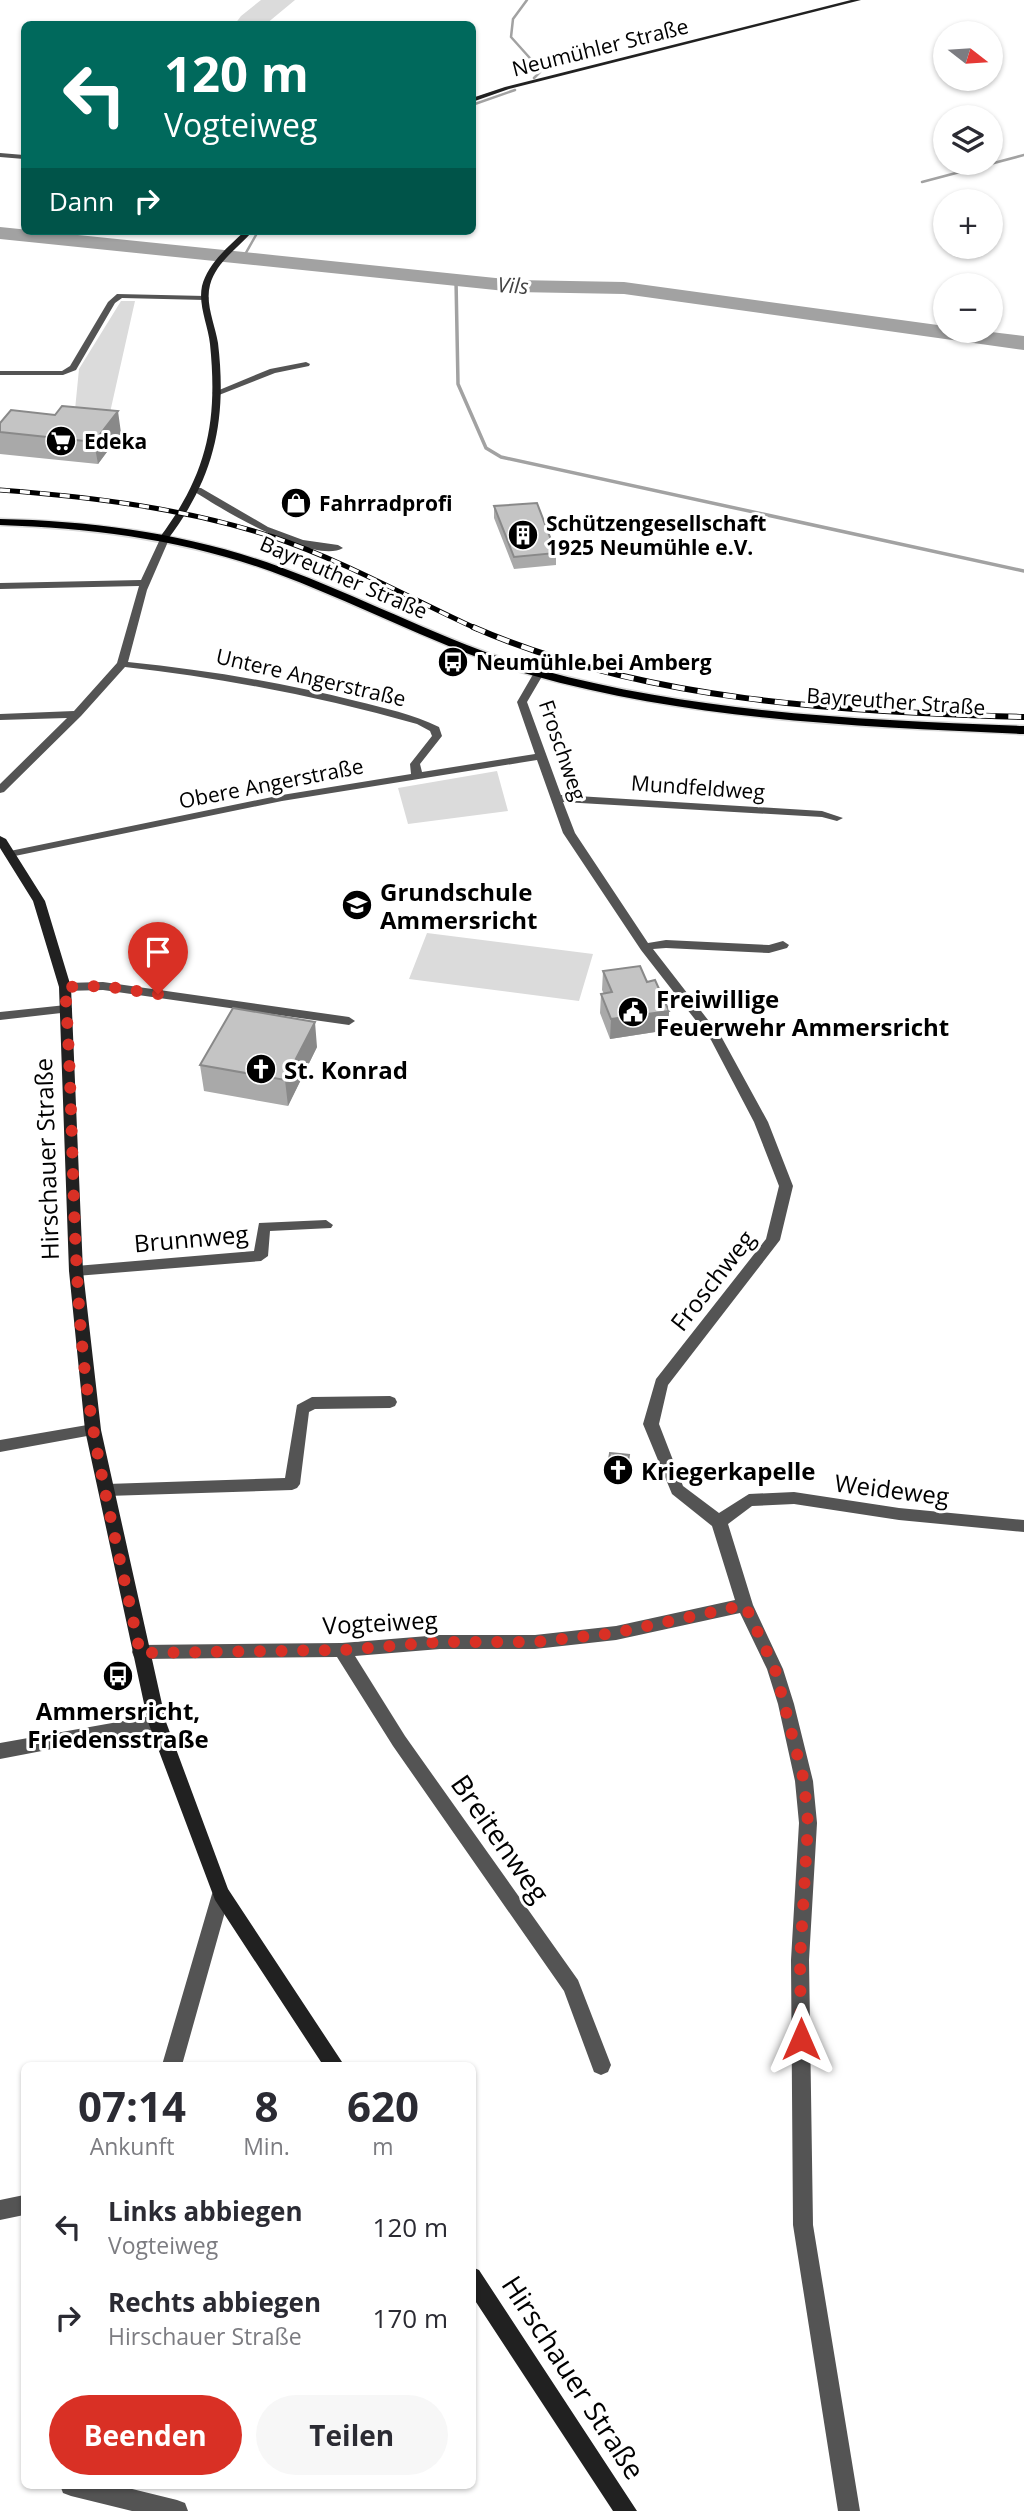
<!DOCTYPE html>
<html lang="de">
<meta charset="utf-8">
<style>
body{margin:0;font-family:"Open Sans",sans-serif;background:#f7f7f7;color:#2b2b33;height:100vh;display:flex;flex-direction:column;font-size:26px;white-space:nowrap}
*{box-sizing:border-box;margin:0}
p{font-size:23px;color:#7c7c81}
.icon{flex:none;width:38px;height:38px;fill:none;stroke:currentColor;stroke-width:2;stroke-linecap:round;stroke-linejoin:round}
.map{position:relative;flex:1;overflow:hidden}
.details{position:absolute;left:21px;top:2062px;width:455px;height:427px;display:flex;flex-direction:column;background:#fff;border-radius:10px;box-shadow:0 2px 5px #0004}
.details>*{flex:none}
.hud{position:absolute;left:21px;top:21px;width:455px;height:214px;border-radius:10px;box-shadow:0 2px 5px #0004;background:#00695c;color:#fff;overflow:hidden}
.needle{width:46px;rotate:107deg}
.buttons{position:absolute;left:933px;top:21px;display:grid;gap:14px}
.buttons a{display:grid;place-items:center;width:70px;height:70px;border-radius:50%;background:#fff;box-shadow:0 2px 5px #0004;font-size:35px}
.pin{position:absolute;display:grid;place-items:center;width:60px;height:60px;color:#fff;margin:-72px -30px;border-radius:50% 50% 50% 0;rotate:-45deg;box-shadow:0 0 7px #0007}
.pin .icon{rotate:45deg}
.me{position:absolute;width:77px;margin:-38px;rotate:0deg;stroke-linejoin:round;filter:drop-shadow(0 0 5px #0008)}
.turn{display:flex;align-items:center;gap:24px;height:147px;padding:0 28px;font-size:32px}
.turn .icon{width:91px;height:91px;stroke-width:2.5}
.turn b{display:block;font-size:49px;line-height:60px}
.then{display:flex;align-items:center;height:66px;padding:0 28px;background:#0003;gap:14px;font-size:26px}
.eta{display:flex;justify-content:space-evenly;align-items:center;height:119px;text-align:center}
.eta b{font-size:42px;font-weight:700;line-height:49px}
.cta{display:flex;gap:14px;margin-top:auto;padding:14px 28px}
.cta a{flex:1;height:80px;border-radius:42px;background:#d93025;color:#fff;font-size:28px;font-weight:700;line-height:80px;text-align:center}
.cta a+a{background:#f7f7f7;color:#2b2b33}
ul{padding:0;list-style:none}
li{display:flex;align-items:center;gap:21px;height:91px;padding:0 28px}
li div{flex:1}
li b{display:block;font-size:26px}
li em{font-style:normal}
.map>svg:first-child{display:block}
.green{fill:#dbdbdb}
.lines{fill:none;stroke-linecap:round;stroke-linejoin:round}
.stream-far1{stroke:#a2a2a2;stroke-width:2.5}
.stream{stroke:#a2a2a2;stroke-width:3.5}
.river{fill:#a2a2a2;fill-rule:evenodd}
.primary-casing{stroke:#dbdbdb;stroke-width:3}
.street{fill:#545454;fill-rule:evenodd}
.secondary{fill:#212121;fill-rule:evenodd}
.primary{fill:#000;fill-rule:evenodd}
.rail-far1-casing{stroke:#000;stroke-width:5}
.rail-casing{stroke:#000;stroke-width:6}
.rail-far1{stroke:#fff;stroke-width:3.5;stroke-dasharray:10;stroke-linecap:butt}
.rail{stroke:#fff;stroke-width:4.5;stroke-dasharray:13;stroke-linecap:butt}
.wall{fill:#a9a9a9}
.shaded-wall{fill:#898989}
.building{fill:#c4c4c4;stroke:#898989;stroke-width:2}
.route{stroke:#d93025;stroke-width:12;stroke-dasharray:0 21.6}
.labels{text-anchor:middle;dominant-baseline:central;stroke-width:6;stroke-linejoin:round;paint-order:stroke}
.far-street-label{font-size:21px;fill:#000;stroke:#fff}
.far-water-label{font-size:21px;font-style:italic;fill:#434343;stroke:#fff}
.far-poi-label{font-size:21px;font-weight:bold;fill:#000;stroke:#fff;text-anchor:start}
.poi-label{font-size:24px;font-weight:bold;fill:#000;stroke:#fff;text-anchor:start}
.street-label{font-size:24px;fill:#000;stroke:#fff}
.near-street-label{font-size:28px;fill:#000;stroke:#fff}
</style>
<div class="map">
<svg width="1024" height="2511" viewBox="0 0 1024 2511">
<rect width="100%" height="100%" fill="#fff"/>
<path class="green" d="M261,0H295L266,24H235L241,16Z
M121,301H135L109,417L74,420L79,369Z
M497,771L508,811L408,824L398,788Z
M427,933L593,954L579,1001L409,979Z"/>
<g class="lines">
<path class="stream-far1" d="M527,0L513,19L511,37L537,66
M534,78L540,72
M472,105L515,90
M922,182L1024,155
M243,258L256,235"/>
<path class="stream" d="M456,280L458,384L486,448L501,457L1024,571"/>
<path class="river" d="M0,227L516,280L624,282L945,326V331H983L1024,336V350L624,294L516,292L0,239Z"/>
<g class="primary-casing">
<path id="primary" d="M0,519C96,521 190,534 280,567C368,599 451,645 541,670C698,713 862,720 1024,726V734C859,727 691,720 531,675C441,649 358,603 270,571C183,540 93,528 0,525Z"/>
</g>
<path class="street" d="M0,153L24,155V159L0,157Z
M117,294L205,296L209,298L205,300L122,298L115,303L76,370L63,375H0V371H62L70,366L108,302Z
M306,362L310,364L309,366L275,373L219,395L212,393L270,369Z
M195,488H201L268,527L303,540L338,545L343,548C314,565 221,509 195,492Z
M162,535L170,537L147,590L128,662C205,670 281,682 356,701C384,708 413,714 439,727L442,736L420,764L422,772L535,754L517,702L535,671L539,670L544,673L527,702L561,795L822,811L843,818L837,821L822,817L563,802L575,833L648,943L666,940L769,945L783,941L789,945L787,948L769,953L666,948L653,949L722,1038L768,1122L793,1186L780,1240L668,1385L659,1424L683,1486L719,1513L749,1494L794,1492L899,1508L1024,1520V1532L899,1520L794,1504L752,1506L728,1524L753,1605L783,1669L794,1704L813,1781L817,1823L809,1960L813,2225L860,2511H838L793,2225L791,1960L799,1823L795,1781L778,1704L767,1669L740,1613L616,1640L535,1649H440L355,1656L405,1736L578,1980L611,2065L608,2072L601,2075L594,2072L564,1991L393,1746L337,1657L140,1659L134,1657L132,1652L134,1647L140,1645L342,1643L440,1635H535L616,1626L735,1600L712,1526L672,1494L643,1424L656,1379L766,1239L779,1186L754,1122L711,1040L641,950L563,833L537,760L282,801L10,857L6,856L4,854L10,851L282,795L411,774L410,764L432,736L430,731L417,724C321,697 224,678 125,667L81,716L4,792L0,793V784L67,718L0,720V714L74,711L117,663L139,586L0,589V583L141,580Z
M103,982L349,1017L355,1021L349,1025L103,990L65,991L59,987L65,983Z
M66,1005L70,1006L72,1009L70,1012L0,1020V1012Z
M326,1220L333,1225L331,1228L270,1231L268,1256L261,1261L76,1276L69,1271L76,1266L254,1251L259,1223Z
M390,1396L395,1398L397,1402L395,1406L390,1408L315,1409L309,1412L300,1484L297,1488L292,1490L107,1496L102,1494L99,1490L102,1486L107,1484L285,1478L297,1405L312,1397Z
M93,1424L98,1426L101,1430L98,1434L0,1452V1440Z
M157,1715L163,1717L166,1722L163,1727L157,1729L0,1759V1743Z
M221,1885L227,1888L230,1894L182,2065H162L212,1894L215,1888Z
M24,2195V2215L0,2220V2200Z
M60,2485H116L177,2500L185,2503L188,2511H132L71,2496L63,2493Z"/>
<path class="secondary" d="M851,0H861L509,89L472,102V98L505,87Z
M245,231H253C238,248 216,262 210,285C205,304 215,324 218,343C227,419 215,477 168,539H162L160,537C207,474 218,422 210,344C208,325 198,305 202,286C208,263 229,246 245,231Z
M0,836L6,839L45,901L71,987L83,1271L101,1430L166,1722L228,1889L344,2065H323L215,1900L148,1722L85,1430L69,1271L59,987L33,901L0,848Z
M472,2267L479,2270L637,2511H613L472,2296Z"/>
<use href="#primary" class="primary"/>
<g class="rail-far1-casing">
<path id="rail-far1" d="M0,490C92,497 184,508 273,537C344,561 409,598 477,629"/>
</g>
<g class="rail-casing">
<path id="rail" d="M473,627C645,702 840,711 1024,717"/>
</g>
<use href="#rail-far1" class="rail-far1"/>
<use href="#rail" class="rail"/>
</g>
<path class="wall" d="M0,423L121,433L98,464L0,454Z
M494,506L556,553V565L514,569L494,518Z
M603,971L669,1011L668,1030L610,1039L600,1013L601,994H604L602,990Z
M317,1047L288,1106L204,1091L200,1065Z
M629,1455L626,1482L607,1479V1473Z"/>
<path class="shaded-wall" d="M118,411L121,433L98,464L94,442Z
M669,1011L668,1030L610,1039L611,1019Z
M315,1022L317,1047L288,1106L285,1080Z"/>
<path class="building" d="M62,406L118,411L94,442L0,432V423L11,410L55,415Z
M537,503L556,553L514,557L494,506Z
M640,966L647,982L655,980L669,1011L611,1019L601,994L612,992L603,971Z
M233,1008L315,1022L285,1080L200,1065Z
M610,1453L629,1455L626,1475L607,1473Z"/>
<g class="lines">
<path class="route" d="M158,994L103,986L65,987C74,1110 71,1232 83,1354C93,1455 120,1554 140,1653L342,1650L440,1642H535L615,1633L745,1605L775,1669L804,1781L808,1823L800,1960L801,2039"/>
</g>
<defs>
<g id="supermarket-disc" transform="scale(1.575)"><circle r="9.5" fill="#000" stroke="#fff"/><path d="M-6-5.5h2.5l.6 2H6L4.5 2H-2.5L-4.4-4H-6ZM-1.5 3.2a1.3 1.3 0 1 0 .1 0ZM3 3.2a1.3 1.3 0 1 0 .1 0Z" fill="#fff"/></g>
<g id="shop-disc" transform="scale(1.575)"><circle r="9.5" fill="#000" stroke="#fff"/><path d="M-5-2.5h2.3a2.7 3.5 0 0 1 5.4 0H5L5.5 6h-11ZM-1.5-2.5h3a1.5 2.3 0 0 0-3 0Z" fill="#fff"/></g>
<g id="building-disc" transform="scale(1.575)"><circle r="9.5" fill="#000" stroke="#fff"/><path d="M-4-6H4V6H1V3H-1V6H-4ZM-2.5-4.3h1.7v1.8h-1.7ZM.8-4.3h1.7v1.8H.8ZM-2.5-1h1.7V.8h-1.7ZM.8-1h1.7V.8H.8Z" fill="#fff"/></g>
<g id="bus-disc" transform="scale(1.575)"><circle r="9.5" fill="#000" stroke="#fff"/><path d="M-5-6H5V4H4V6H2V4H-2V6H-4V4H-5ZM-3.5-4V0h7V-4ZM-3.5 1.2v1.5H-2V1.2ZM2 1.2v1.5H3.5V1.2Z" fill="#fff"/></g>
<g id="school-disc" transform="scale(1.575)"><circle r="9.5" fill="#000" stroke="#fff"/><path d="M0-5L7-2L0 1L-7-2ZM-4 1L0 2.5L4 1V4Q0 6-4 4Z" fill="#fff"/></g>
<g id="civic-disc" transform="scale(1.575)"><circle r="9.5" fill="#000" stroke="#fff"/><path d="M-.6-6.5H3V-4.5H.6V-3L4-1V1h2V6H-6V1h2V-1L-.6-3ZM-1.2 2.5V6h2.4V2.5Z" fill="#fff"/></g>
<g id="church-disc" transform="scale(1.575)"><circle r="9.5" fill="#000" stroke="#fff"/><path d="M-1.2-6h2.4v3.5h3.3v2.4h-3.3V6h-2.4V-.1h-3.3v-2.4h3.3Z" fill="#fff"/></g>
</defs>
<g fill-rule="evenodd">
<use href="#supermarket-disc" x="61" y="441"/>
<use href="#shop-disc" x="296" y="503"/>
<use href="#building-disc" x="523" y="535"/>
<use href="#bus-disc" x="453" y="662"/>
<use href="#school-disc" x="357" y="905"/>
<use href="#civic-disc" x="633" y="1012"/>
<use href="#church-disc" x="261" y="1069"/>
<use href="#church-disc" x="618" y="1470"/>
<use href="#bus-disc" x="118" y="1676"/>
</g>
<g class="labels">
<g class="far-street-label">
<text transform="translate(600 47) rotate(-14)">Neumühler Straße</text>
<text transform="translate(344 577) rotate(23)">Bayreuther Straße</text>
<text transform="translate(311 677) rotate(13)">Untere Angerstraße</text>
<text transform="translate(896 701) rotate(4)">Bayreuther Straße</text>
<text transform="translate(563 750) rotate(71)">Froschweg</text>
<text transform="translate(271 783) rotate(-11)">Obere Angerstraße</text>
<text transform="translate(698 787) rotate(4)">Mundfeldweg</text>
</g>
<g class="far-water-label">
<text transform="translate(513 285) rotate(4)">Vils</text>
</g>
<g class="far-poi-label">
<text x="84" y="441">Edeka</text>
<text x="319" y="503">Fahrradprofi</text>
<text x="546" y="523">Schützengesellschaft<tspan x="546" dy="24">1925 Neumühle e.V.</tspan></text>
<text x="476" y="662">Neumühle bei Amberg</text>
</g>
<g class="poi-label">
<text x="380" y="891">Grundschule<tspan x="380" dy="28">Ammersricht</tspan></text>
<text x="656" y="998">Freiwillige<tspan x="656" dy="28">Feuerwehr Ammersricht</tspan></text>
<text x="284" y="1069">St. Konrad</text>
<text x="641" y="1470">Kriegerkapelle</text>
<text x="118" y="1710" text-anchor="middle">Ammersricht,<tspan x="118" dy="28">Friedensstraße</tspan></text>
</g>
<g class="street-label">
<text transform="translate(46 1159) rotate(-92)">Hirschauer Straße</text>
<text transform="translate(191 1238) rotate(-5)">Brunnweg</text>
<text transform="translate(712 1280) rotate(-52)">Froschweg</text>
<text transform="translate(892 1489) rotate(7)">Weideweg</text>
<text transform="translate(380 1622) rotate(-3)">Vogteiweg</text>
</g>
<g class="near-street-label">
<text transform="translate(501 1838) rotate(55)">Breitenweg</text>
<text transform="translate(574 2377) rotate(57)">Hirschauer Straße</text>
</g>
</g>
</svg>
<div class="buttons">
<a><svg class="needle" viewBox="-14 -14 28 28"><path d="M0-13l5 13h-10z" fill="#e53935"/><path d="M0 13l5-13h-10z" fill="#7c7c81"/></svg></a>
<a><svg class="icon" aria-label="layers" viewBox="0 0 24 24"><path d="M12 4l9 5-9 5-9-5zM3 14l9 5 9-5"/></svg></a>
<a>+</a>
<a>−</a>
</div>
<div class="pin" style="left:158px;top:994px;background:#d93025"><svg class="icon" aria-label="arrive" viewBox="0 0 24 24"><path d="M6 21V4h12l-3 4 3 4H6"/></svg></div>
<svg class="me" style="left:801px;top:2039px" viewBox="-20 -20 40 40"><path d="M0-17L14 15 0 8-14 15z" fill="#d93025" stroke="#fff" stroke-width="4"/></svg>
<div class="hud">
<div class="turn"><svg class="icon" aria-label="left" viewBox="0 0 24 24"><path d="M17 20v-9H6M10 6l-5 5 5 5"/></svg><div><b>120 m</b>Vogteiweg</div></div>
<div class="then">Dann<svg class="icon" aria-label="right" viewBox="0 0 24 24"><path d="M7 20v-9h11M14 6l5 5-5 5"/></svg></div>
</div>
<section class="details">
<div class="eta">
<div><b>07:14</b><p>Ankunft</p></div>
<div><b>8</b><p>Min.</p></div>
<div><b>620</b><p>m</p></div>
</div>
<ul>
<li><svg class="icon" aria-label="left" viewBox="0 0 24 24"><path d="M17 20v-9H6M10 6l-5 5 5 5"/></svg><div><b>Links abbiegen</b><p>Vogteiweg</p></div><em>120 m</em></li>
<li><svg class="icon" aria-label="right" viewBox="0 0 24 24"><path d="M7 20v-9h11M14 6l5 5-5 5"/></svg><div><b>Rechts abbiegen</b><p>Hirschauer Straße</p></div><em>170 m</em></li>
</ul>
<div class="cta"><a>Beenden</a><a>Teilen</a></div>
</section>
</div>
